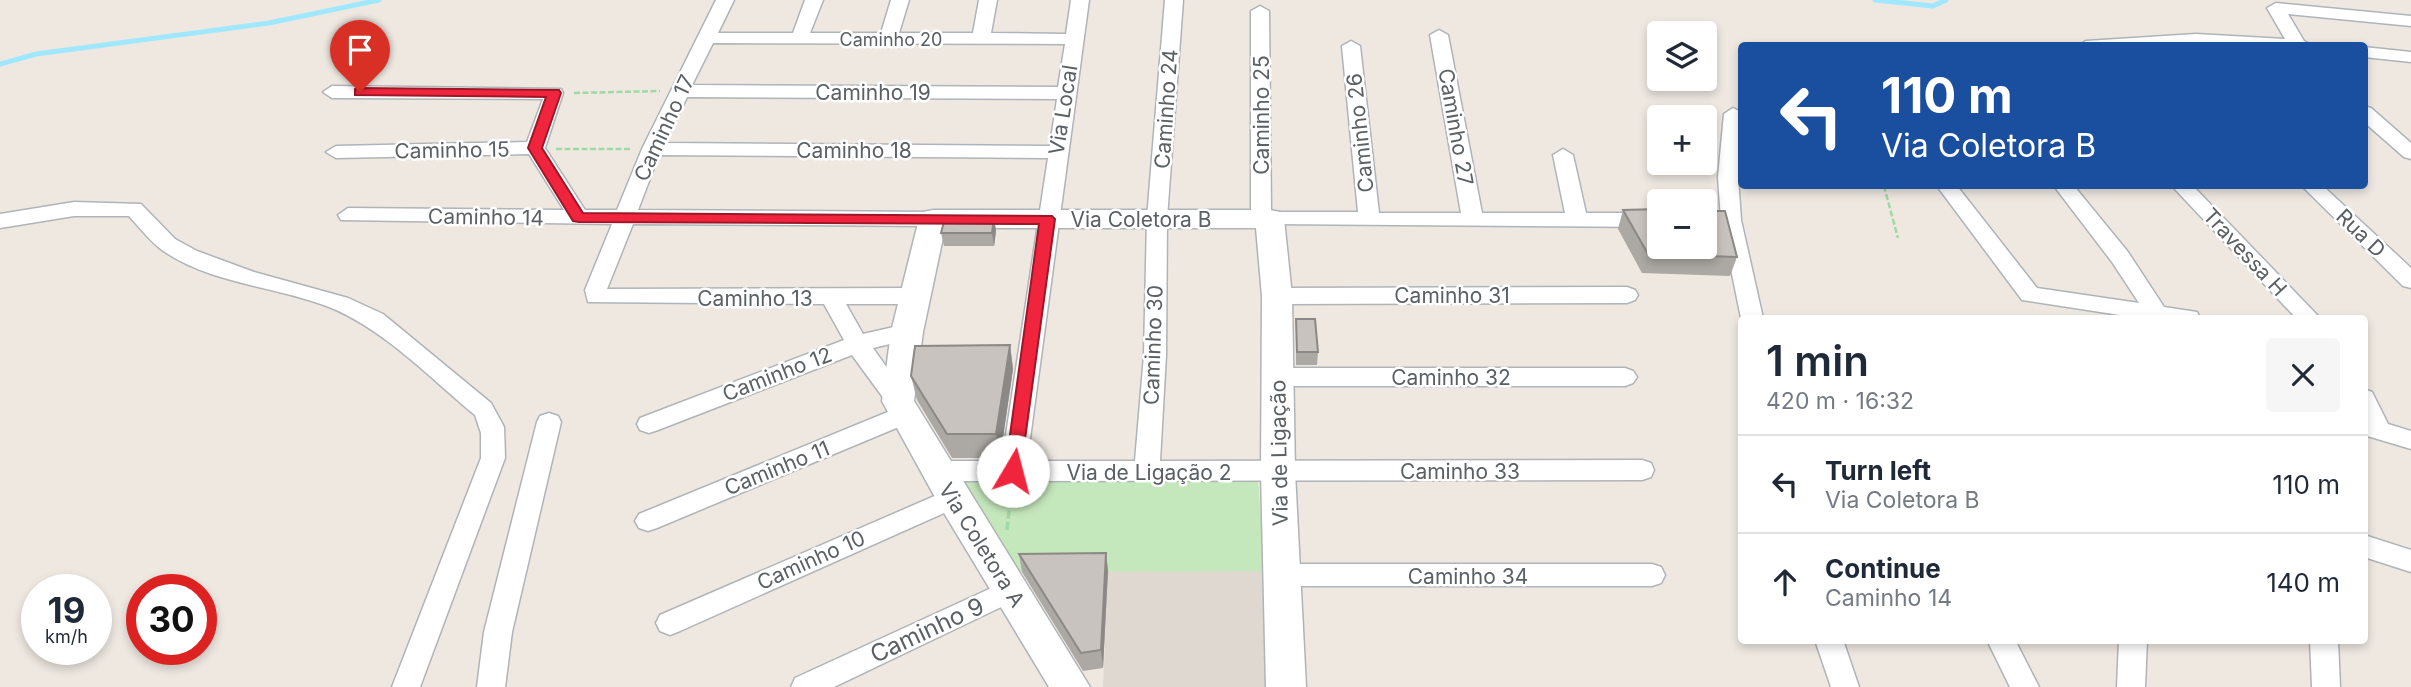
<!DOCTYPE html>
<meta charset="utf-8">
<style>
body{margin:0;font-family:Inter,sans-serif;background:#f6f6f7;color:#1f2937;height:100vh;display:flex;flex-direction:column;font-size:26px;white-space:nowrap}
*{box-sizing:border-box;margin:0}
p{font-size:23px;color:#747a83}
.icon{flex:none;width:38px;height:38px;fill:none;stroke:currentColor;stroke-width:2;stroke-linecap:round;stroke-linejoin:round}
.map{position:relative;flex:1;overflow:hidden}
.panel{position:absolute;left:1738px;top:315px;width:630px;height:329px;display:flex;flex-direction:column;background:#fff;border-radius:7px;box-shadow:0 4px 10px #0003}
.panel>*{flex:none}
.hud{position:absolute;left:1738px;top:42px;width:630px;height:147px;border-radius:7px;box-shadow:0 4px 10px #0003;background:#1a4fa0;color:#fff;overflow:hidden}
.tools{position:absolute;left:1647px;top:21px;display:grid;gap:14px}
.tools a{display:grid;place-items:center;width:70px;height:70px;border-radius:7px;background:#fff;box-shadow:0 4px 10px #0003;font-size:35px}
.speed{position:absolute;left:21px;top:574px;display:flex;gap:14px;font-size:35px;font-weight:700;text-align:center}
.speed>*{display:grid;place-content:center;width:91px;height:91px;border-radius:50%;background:#fff;box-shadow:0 4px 10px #0003;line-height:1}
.speed small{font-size:18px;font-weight:400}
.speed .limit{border:10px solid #d22;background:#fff;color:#111}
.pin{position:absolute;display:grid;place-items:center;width:60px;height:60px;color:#fff;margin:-72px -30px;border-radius:50% 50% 50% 0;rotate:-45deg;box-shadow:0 0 7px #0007}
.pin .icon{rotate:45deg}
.me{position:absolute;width:77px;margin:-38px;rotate:8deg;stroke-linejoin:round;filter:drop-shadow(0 0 5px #0008)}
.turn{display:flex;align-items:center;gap:24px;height:147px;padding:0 28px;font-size:32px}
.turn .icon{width:91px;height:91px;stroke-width:2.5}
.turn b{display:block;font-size:49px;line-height:60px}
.round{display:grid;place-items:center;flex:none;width:74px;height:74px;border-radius:7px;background:#f6f6f7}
.headline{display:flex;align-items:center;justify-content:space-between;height:119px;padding:0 28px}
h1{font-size:42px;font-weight:600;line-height:52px}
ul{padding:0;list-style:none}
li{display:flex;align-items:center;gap:21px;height:98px;padding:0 28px;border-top:2px solid #e0e1e3}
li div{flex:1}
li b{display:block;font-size:26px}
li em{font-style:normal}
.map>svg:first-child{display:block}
.education{fill:#ded8d0}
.green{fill:#c5e7bc}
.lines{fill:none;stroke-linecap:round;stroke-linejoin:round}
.stream{stroke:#a0e8ff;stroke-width:5}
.street-casing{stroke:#afb4b8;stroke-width:3}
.secondary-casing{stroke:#aeb4b8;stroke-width:3}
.path-far1{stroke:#9fd9a3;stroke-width:2.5;stroke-dasharray:6 2.5;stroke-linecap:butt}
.path{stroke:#9fd9a3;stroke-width:3.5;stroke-dasharray:8 3.5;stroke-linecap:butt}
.street{fill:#fff;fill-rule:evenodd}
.secondary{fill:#fff;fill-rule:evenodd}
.wall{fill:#aca8a3}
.shaded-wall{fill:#8c8885}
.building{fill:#c8c3be;stroke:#8c8885;stroke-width:2}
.route{fill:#f0253d;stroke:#9c1828;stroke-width:2}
.labels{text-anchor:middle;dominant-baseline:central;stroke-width:5;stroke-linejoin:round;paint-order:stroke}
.far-street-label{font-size:18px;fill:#5a6063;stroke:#fff}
.street-label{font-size:21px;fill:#5a6063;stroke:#fff}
.near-street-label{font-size:24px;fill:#5a6063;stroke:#fff}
</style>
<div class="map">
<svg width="2411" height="687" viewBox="0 0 2411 687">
<rect width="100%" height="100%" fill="#eee8e1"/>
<path class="education" d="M1108,571H1265L1274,687H1103Z"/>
<path class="green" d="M960,480H1258L1265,571L1020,572Z"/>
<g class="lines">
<path class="stream" d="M1875,0L1933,6L1946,0
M0,64L36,54L269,23L379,0"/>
<g class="street-casing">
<path id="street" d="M716,0H734L718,33H793L805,0H823L810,33H881L891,0H909L899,33H973L979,0H997L991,33L1066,34L1071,0H1089L1027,461H1135L1144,355L1147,218L1165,0H1183L1167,218L1166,355L1160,461L1642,460L1651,463L1654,470L1651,477L1642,480L937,481L928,478L925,471L928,464L937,461H1002L1048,158L659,155L638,210L933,212L943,219L933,226L633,224L607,289L914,288L922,291L925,296L922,301L914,304H846L863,334L907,324L915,326L918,332L915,338L873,348L906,395L910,401L907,407L913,409L917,415L913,421L657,528L648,531L639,528L635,521L639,514L895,409L890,407L852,355L658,430L649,433L640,430L637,424L640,418L844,340L824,304L588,302L585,290L612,224L341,220L338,215L348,208L564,210L529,154L336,158L326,152L336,146L527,142L543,99L332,98L323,92L332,86L561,89L563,93L545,148L585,210H617L642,149ZM713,43L1065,44L1058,87L692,85ZM687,97L1057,99L1050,146L665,143Z
M2276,3L2411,16V26L2288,14L2304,41L2314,46H2077L2086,41L2196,34L2285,39L2267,8Z
M1260,6L1269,11L1271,212H1358L1342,46L1351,41L1360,46L1379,213H1461L1430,35L1439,30L1448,35L1482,213H1565L1553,155L1563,149L1573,155L1586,213H1659V227L1254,224L1251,219V11Z
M2364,47L2411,52V62L2364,57Z
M2364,106L2371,108L2411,143V159L2404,157L2364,122Z
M1733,108L1741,112L1738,177L1741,220L1763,318H1741L1721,220L1718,177L1724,114Z
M1937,186H1957L2037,288L2139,303L2112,262L2054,186H2074L2128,252L2164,307L2197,312L2200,318H2139L2022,300Z
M2172,186H2193L2320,318H2296Z
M2302,186H2323L2411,268V288L2403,286Z
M74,202L141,204L175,239L197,251L254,272L348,298L383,314L491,403L504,427L505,458L420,687H392L481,458V433L475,415C431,379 387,332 334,309C279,286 212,285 162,250C150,241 139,227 129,216H74L0,228V214Z
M1627,287L1635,290L1638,295L1635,300L1627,303L1277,304L1269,301L1266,296L1269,291L1277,288Z
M1277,368H1625L1633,371L1637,377L1633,383L1625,386H1277L1269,383L1265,377L1269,371Z
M2364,389L2372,392L2388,424L2411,431V449L2364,435Z
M549,413L558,416L561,422L512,632L505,687H477L484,632L537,422L540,416Z
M953,488L962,491L966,498L962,505L680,631L670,635L660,631L656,623L660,615Z
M2364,535L2411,550V572L2364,557Z
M1283,564H1652L1661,567L1665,575L1661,583L1652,586H1283L1274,583L1270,575L1274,567Z
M1011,579L1020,582L1024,590L1020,598L834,687H791L795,678Z
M1815,640H1843L1859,687H1831Z
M1987,640H2015L2039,687H2010Z
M2119,640H2147L2145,687H2117Z
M2310,640H2338L2340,687H2312Z"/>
</g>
<g class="secondary-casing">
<path id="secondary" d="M933,210H1270L1280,212L1284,219L1292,296L1295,472L1306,687H1266L1261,472L1262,296L1256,228H945L923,332L914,401L1090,687H1049L941,508L882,401L891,332L919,219L923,212Z"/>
</g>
<path class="path-far1" d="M574,93L660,91
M556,149H632
M1884,186L1898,238"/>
<path class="path" d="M1007,530L1011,492"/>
<use href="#street" class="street"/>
<use href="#secondary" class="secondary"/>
</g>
<path class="wall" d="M1623,210L1737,257L1730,276L1642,273L1618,229Z
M994,218L996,231L994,246H944L941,233Z
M1296,319L1318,352L1317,365H1296Z
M1010,345L1013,369L1000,458H952L917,400L911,376Z
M1106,553L1108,571L1103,668L1083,671L1022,572L1019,554Z"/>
<path class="shaded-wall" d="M994,218L996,231L994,246L992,233Z
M1010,345L1013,369L1000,458L996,434Z
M1106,553L1108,571L1103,668L1101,650Z"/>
<path class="building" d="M1704,207H1708L1711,211H1725L1737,257L1648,254L1623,210L1659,209V247H1704Z
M945,218H994L992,233H941Z
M1296,319H1315L1318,352H1297Z
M1010,345L996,434H947L911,376L915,346Z
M1106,553L1101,650L1081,653L1019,554Z"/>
<path class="route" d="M360,88L559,90L561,93L542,148L583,213L1052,216L1055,219L1020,476H1007L1005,471L1039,224L579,222L573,221L528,148L546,97L355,95V89Z"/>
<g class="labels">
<g class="far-street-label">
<text x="891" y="39">Caminho 20</text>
</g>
<g class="street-label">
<text x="873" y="92">Caminho 19</text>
<text transform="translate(1166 109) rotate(-86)">Caminho 24</text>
<text transform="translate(1063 110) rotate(-81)">Via Local</text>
<text transform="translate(1261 115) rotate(-90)">Caminho 25</text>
<text transform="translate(1456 127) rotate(80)">Caminho 27</text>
<text transform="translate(664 128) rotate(-65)">Caminho 17</text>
<text transform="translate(1360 133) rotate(-96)">Caminho 26</text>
<text transform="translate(452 150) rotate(-1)">Caminho 15</text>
<text x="854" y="150">Caminho 18</text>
<text transform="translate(486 217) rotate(1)">Caminho 14</text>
<text x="1141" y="219">Via Coletora B</text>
<text transform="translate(2361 233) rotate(44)">Rua D</text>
<text transform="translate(2245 252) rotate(47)">Travessa H</text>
<text x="1452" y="295">Caminho 31</text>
<text x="755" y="298">Caminho 13</text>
<text transform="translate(1153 345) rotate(-88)">Caminho 30</text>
<text transform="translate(777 374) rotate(-21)">Caminho 12</text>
<text x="1451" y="377">Caminho 32</text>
<text transform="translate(1279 453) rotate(-91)">Via de Ligação</text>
<text transform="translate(777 468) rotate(-22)">Caminho 11</text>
<text x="1460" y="471">Caminho 33</text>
<text x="1149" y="472">Via de Ligação 2</text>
<text transform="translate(982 545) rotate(58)">Via Coletora A</text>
<text transform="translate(811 560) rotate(-24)">Caminho 10</text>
<text x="1468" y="576">Caminho 34</text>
</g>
<g class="near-street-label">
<text transform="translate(927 630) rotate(-25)">Caminho 9</text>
</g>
</g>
</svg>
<div class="tools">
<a><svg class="icon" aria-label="layers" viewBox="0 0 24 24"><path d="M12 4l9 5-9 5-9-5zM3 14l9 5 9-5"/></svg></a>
<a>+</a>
<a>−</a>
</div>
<div class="speed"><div>19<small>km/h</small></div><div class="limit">30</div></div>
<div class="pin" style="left:360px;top:92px;background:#d93025"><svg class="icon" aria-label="arrive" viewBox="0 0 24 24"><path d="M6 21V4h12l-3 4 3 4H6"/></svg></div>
<svg class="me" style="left:1013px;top:471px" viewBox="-20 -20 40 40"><circle r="19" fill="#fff"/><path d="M0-13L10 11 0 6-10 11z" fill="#f0253d"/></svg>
<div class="hud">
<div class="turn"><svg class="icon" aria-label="left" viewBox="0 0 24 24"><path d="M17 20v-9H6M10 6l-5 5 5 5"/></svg><div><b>110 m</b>Via Coletora B</div></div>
</div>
<section class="panel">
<div class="headline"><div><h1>1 min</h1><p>420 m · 16:32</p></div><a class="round"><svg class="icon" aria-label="close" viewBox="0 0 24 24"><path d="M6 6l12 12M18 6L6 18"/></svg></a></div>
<ul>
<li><svg class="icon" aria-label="left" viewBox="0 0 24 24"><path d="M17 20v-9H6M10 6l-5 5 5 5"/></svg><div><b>Turn left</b><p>Via Coletora B</p></div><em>110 m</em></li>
<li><svg class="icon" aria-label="ahead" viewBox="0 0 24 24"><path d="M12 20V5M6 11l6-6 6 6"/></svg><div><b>Continue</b><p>Caminho 14</p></div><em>140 m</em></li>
</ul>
</section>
</div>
